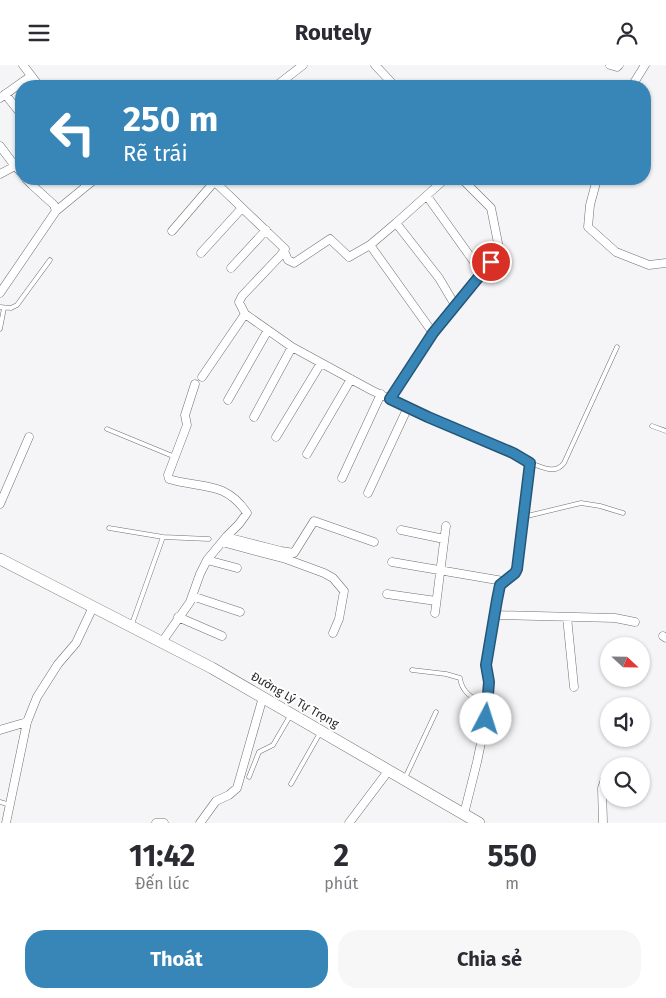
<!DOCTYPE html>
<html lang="vi">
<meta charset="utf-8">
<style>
body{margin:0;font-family:"Fira Sans",sans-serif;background:#f7f7f7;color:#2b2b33;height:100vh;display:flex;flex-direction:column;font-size:19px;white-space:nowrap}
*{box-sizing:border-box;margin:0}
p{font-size:16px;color:#7c7c81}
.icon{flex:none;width:28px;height:28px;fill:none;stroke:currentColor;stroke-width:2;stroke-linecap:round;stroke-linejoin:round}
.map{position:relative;height:758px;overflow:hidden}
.sheet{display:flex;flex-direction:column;background:#fff;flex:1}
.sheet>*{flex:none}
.top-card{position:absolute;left:15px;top:15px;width:636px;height:105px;border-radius:20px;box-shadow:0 1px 4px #0004;background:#3885b7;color:#fff;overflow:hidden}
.needle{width:32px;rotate:112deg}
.tools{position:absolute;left:600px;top:572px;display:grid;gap:10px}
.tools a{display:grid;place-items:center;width:50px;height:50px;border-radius:50%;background:#fff;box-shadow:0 1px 4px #0004;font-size:25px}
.pin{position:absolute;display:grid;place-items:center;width:42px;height:42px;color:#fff;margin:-21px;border:2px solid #fff;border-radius:50%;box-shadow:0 1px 5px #0007}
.me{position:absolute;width:55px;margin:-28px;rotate:5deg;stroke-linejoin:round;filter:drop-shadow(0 0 4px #0008)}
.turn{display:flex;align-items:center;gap:18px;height:105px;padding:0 25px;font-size:22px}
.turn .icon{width:65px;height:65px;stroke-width:2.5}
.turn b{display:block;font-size:35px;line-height:42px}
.eta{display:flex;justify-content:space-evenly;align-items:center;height:85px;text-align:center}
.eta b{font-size:30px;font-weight:700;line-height:35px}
.cta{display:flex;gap:10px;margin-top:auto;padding:10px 25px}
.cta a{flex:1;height:58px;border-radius:20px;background:#3885b7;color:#fff;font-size:20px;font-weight:700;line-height:58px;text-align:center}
.cta a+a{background:#f7f7f7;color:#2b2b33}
header{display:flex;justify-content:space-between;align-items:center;height:65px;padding:0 25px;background:#fff;font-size:22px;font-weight:700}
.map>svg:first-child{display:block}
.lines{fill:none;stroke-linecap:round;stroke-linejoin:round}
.lane-casing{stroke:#6f7071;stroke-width:5}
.street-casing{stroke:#6f7071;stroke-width:9}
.secondary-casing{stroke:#6f7071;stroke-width:12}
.lane{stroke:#fff;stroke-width:4}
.street{stroke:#fff;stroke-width:8}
.secondary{stroke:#fff;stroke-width:11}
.route-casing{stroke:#245677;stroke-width:12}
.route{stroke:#3885b7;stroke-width:9}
.labels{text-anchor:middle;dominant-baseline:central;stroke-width:4;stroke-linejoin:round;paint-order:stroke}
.street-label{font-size:12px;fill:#2a2a2b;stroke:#fff}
</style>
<header><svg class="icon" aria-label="menu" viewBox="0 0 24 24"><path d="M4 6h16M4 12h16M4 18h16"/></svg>Routely<svg class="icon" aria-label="person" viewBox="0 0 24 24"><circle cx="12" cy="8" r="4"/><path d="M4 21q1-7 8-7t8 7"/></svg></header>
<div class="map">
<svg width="666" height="758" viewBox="0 0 666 758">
<rect width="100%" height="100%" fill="#f5f5f7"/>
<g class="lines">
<g class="lane-casing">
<path id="lane" d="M0,242L11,243L17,240L50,195
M0,264L4,243
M652,361L666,366
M107,364L175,392
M530,398C542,402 555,410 564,398L617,282
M523,452L581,438L600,441L623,448
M109,463L163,472L209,474
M132,559L163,472
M412,605L446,609L460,613C462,629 475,634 487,641
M249,712L259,687L273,680L290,651
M405,713L436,647
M291,719L320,668
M0,737L10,740"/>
</g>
<g class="street-casing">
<path id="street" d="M23,0L39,21
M375,0L391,17
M610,0L617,2L619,0
M276,21L303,0
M632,21L645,0
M5,29L21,49
M0,33L31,11
M0,81L15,101
M0,109L15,101L21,107
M26,114L32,120L41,114
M212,114L285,184L281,190L242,231L239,237L245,249L292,282L371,325L428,352L513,388L530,398L517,504L515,508L500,520L486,601L489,617L486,654L477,697L464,749
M597,114L590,140L588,162L616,187L649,200L666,198
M427,131L482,208
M56,146L95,114
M396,158L445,114
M172,166L215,116
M370,180L433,268
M284,186L288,195L294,198L330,174L349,192L370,180L396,158L439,213L455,240
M201,188L242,143
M231,203L266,165
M0,228L56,146L54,140L32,120
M202,312L245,249
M390,334L433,268L485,205L499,183L491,143L462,114
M228,335L268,265
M254,352L292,282
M276,372L321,298
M307,389L351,314
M342,413L381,329
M368,428L408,342
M0,439L29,372
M401,465L444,474
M226,472L281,486L294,488L314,456L374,477
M222,477L286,494L324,508L333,513L344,526L339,554L333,568
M207,495L237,503
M392,497L503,516
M387,529L436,536
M192,531L240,547
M435,548L446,461
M494,550L615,553L635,557
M178,552L222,571
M567,552L574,622
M663,571L666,573
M162,577L190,537L200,509L207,495L226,472L239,459L247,448C225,415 201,424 169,414L168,410L187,360L185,350L195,319
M0,665L27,657
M6,758L27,657L37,632L58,599L76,578L93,542
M156,758H164
M200,758L216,736L229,730L237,723L263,632
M349,758L389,705
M603,758L602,723L608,706"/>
</g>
<g class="secondary-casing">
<path id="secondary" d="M0,494L212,603L479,758"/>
</g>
<use href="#lane" class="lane"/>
<use href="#street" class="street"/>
<use href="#secondary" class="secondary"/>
</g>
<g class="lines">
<g class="route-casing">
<path id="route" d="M486,654L489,617L486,600L497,535L500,520L515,508L517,504L530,398L513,388L428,352L390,334L433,268L491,197"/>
</g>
<use href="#route" class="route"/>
</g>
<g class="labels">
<g class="street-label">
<text transform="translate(295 635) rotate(30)">Đường Lý Tự Trọng</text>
</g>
</g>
</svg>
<div class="tools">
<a><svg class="needle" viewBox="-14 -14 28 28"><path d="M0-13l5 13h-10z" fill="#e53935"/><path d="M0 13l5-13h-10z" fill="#7c7c81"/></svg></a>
<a><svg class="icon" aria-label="sound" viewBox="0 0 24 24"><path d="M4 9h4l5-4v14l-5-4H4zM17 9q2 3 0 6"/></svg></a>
<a><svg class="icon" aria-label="search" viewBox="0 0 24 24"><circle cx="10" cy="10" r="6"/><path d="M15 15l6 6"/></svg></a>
</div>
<div class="pin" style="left:491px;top:197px;background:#d93025"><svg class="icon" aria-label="arrive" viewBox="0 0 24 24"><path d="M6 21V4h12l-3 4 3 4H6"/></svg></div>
<svg class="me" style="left:486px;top:654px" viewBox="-20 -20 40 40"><circle r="19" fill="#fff"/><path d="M0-13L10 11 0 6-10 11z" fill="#3885b7"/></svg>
<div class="top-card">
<div class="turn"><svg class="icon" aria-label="left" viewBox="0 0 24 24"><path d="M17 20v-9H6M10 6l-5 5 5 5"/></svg><div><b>250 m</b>Rẽ trái</div></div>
</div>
</div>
<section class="sheet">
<div class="eta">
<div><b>11:42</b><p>Đến lúc</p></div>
<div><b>2</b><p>phút</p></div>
<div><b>550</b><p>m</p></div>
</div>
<div class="cta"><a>Thoát</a><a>Chia sẻ</a></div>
</section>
